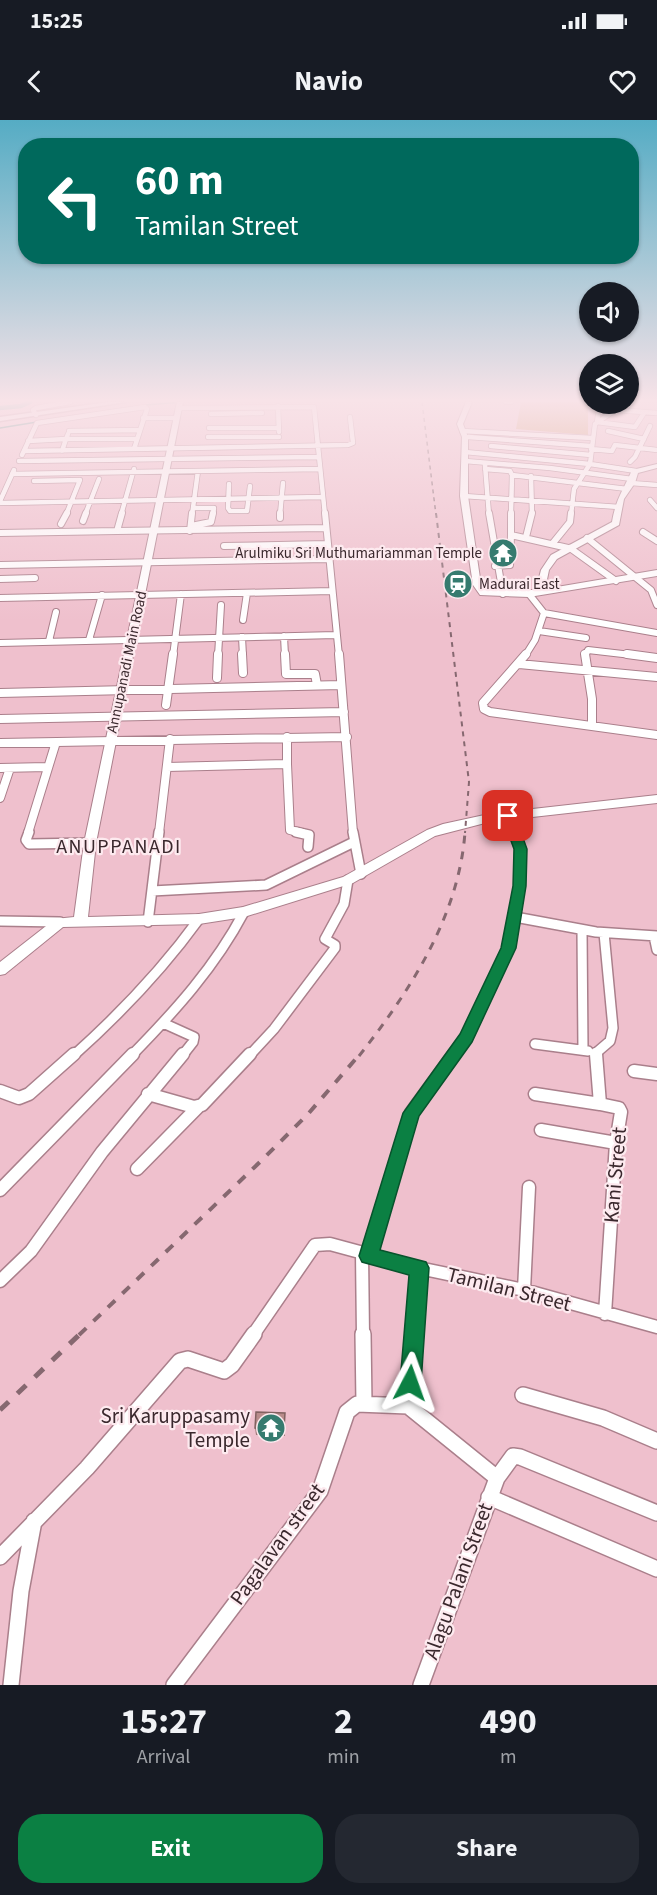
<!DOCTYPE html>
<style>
body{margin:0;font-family:"Source Sans 3",sans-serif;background:#242831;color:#f1f3f6;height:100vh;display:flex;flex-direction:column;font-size:22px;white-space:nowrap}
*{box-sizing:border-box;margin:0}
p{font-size:20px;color:#9ea1a6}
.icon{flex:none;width:33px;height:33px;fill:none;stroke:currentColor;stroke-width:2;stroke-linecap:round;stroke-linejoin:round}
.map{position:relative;height:1565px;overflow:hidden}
.details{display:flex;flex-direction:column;background:#171b24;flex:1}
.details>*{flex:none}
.hud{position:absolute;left:18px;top:18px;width:621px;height:126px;border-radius:24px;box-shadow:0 2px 4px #0004;background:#00695c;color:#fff;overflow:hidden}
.buttons{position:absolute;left:579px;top:162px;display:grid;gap:12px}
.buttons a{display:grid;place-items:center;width:60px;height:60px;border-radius:50%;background:#171b24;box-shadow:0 2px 4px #0004;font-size:30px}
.pin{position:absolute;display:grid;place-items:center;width:51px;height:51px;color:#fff;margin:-26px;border-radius:12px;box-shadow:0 3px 9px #0006}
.me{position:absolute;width:66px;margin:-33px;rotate:4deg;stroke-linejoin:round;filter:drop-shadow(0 0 4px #0008)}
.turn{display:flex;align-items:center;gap:21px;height:126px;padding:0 18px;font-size:27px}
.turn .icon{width:78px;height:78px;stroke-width:2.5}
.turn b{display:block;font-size:42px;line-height:51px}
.eta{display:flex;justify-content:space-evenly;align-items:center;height:102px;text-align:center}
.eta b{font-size:36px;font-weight:700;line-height:42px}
.button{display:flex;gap:12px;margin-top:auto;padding:12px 18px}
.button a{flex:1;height:69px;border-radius:24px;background:#0b8043;color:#fff;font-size:24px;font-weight:700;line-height:69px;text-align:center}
.button a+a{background:#242831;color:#f1f3f6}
.status{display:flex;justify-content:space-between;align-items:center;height:42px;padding:0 30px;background:#171b24;direction:ltr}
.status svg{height:16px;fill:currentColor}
header{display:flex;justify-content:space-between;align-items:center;height:78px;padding:0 18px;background:#171b24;font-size:27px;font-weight:700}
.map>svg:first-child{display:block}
.green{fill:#d19767}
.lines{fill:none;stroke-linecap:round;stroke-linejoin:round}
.stream{stroke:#237d71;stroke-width:1.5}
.canal{stroke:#19a18e;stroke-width:4.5}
.street-far5-casing{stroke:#aa7f8b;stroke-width:6}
.street-far4-casing{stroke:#aa7f8b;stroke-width:8}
.street-far3-casing{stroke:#aa7f8b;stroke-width:10}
.street-far2-casing{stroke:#aa7f8b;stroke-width:12}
.street-far1-casing{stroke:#aa7f8b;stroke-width:15}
.street-casing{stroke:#aa7f8b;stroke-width:18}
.secondary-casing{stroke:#aa7f8b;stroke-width:2}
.primary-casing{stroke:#aa7f8b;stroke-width:3}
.street-far5{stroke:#fff;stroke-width:4.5}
.street-far4{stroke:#fff;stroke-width:6}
.street-far3{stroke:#fff;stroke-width:8}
.street-far2{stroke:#fff;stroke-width:9}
.street-far1{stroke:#fff;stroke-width:12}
.street{stroke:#fff;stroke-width:15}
.secondary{fill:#fff;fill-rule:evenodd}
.primary{fill:#fff;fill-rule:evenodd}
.rail-far4{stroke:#866870;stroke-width:1.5;stroke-dasharray:4 4;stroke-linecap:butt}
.rail-far3{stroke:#866870;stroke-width:2;stroke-dasharray:5 5;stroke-linecap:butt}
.rail-far2{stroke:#866870;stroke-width:3;stroke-dasharray:8 8;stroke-linecap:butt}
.rail-far1{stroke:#866870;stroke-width:4;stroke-dasharray:10 10;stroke-linecap:butt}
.rail{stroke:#866870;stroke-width:5;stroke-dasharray:12 12;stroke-linecap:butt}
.wall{fill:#9f7878}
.building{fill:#b98c8b;stroke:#826261;stroke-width:1.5}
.route{fill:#0b8043;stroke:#07532c;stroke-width:1.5}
.labels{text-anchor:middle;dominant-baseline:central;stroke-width:4.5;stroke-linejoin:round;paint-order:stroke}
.far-poi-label{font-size:15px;fill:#3a282d;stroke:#fdeaef;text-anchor:end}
.far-street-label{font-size:15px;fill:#3a282d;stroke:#fdeaef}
.neighbourhood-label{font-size:20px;letter-spacing:1.5px;fill:#3a282d;stroke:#fdeaef}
.near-street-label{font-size:21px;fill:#3a282d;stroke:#fdeaef}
.near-poi-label{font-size:21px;fill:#3a282d;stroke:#fdeaef;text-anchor:end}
</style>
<div class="status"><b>15:25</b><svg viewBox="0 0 49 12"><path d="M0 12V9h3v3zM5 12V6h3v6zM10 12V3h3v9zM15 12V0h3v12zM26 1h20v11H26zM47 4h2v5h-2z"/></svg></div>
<header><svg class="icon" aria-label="back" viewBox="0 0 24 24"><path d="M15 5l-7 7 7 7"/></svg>Navio<svg class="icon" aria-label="heart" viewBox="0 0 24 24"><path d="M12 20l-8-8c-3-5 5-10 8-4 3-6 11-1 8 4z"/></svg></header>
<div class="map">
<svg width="657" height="1565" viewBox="0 0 657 1565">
<rect width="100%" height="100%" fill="#efc0cd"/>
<path class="green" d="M521,282H588V315L516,309Z"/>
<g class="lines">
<path class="stream" d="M145,285L182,282
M0,308L37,302"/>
<path class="canal" d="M0,288L21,286L30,282"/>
<g class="street-far5-casing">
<path id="street-far5" d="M506,282H511
M278,286L279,312
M178,288L314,287L325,395
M615,290H599L597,302L635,307L644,293
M616,290L657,293
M211,294L262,293
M36,295L33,290L36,288L70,282
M143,298H176
M209,308H279
M69,311L140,310
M462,311L592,318
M608,311L644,319
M208,317H279
M468,317L591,326
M28,321L66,319L68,314
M491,326L591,335
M591,329L612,331L615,325L657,330
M24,331L348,325L353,323L350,297
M62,331L66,319H137
M465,332L590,344L636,351
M22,335L37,303L145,287L147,289L134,329
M19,341L318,337
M465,341L550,348L632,359
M630,342L635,337L650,306
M485,345L489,395
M485,349L510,351L512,355L627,369
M12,354L319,349
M531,356L532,395
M34,361L80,360L66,395
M631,363L657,365
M229,364L228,388L230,391H247L250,366
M464,376L619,387
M650,380L657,388
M0,381L14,350
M0,383L322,377
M194,388H214L213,395
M85,395L99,359
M121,395L134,349
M192,395L198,351
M280,395L283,363
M511,395L512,355
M571,395L574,369L590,344L595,304L624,284"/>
</g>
<g class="street-far4-casing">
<path id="street-far4" d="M122,393L117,411L325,408
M325,393L339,536
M489,393L503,474
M511,393V415L568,428
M280,398V393
M83,401L86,393
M61,404L67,393
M191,406L211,402L213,393
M190,411L192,393
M643,412L657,421
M0,413L117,411
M526,417L532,393
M587,418L651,470L657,485
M553,423L570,402L571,393
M224,426L327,424
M570,428L616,461
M0,445L328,439
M495,446L510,445L511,415
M0,459L35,458
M0,478L332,471
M544,493L657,513
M243,500L247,473
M539,511L586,518
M284,516L285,536
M242,517L243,536
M89,520L102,475
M49,521L56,492
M0,523L336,515
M173,536L181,474
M218,536L221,485
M525,536L535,520L544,493L529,474
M585,536L588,530L640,536"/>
</g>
<g class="street-far3-casing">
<path id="street-far3" d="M242,534L243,553
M285,534L286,554H315L317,565
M339,534L353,713
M526,534L483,583L484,589L490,592L657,615
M585,534L592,579V606
M627,534L657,538
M519,544L657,557
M217,558L218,534
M0,573L341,565
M166,585L173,534
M0,599L344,592
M287,617V644
M0,623L347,617
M167,647L287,644L290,710L302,713
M0,648L47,647
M0,678L10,648
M508,696L514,713
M28,713L56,622
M159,713L170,619"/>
</g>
<g class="street-far2-casing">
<path id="street-far2" d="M29,712L26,720L29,724L90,723
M296,712L309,715L308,727
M353,712L361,754
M152,771L266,765L354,722
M515,797L596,812L657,816
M0,801L60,802
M148,802L159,712
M582,810L583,930
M654,816L657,830
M163,903L194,917L193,922L182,936
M535,924L588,931
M596,933V936
M596,933L610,921L613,908L604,813
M73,936C120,894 162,850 199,799
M131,936C175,891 215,847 244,792
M249,936L274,909L335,828V825L325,819L344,784L348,760
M453,936L466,918L508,828L519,766L520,729L514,712"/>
</g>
<g class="street-far1-casing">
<path id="street-far1" d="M596,934L600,984L619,988L621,992L616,1023L605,1194
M634,951L657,954
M0,971L19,978L29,974L74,934
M148,974L194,987L202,985L250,934
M535,974L600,984
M541,1010L616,1023
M137,1049L199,986
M0,1070L133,934
M362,1134L363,1215
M368,1136L411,993L454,934
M0,1161L31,1131L102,1032L183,934
M524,1170L529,1067
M253,1215L315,1125L330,1124L419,1148L524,1170L657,1207
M414,1215L419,1148"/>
</g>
<g class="street-casing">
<path id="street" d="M363,1214L364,1284
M523,1275L603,1298L657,1321
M408,1286L497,1358L513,1336L520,1337L657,1393
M489,1377L657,1449
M0,1437L87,1348L180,1241L188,1239L224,1251L232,1245L254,1214
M11,1565L21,1471L34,1401
M174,1565L320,1371L347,1292L357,1284L408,1286L414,1214
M421,1565L497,1358"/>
</g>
<g class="secondary-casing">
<path id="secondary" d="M177,282H183L96,723L88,797L199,794L243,787L343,757L427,710L443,704L489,694L657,675V683L489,702L435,716L353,763L244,797L199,804L63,807L5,854L0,855V842L55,799L74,797L84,723Z
M466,282H472L463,304L468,317V376L481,465L486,470H536L541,450L551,435L612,402C616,378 623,371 632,350L657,344V348L638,353L635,363L624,379L619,405L557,439L549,450L545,469L657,450V456L529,477L480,475L473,465L460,376L462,317L457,304Z"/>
</g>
<g class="primary-casing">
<path id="primary" d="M109,282H126L0,301V297Z"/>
</g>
<use href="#street-far5" class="street-far5"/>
<use href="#street-far4" class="street-far4"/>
<use href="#street-far3" class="street-far3"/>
<use href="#street-far2" class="street-far2"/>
<use href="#street-far1" class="street-far1"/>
<use href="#street" class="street"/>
<use href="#secondary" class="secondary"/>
<use href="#primary" class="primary"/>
<path class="rail-far4" d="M422,282L436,395"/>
<path class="rail-far3" d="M436,393L469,662L465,713"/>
<path class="rail-far2" d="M359,936C410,871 459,796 465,712"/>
<path class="rail-far1" d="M79,1215L263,1039L308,994L360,934"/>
<path class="rail" d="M0,1290L80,1214"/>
</g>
<path class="wall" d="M285,1293V1316L256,1315L255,1308Z"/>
<path class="building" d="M256,1292L285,1293L284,1309L255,1308Z"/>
<linearGradient id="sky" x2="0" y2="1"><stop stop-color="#55acc4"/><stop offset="0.56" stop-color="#f8e3e8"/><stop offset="1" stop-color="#f8e3e8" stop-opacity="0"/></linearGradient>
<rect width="657" height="501" fill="url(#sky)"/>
<path class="route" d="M508,692L515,696L527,729L526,766L516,828L472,922L419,996L380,1130L426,1142L429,1148L421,1263L418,1271L410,1274L403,1271L400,1263L409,1155L362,1142L359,1136L403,993L460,914L501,828L513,766L514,729L502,696Z"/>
<defs>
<g id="temple-disc" transform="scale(1.5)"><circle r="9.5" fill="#367b6f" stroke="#fdeaef"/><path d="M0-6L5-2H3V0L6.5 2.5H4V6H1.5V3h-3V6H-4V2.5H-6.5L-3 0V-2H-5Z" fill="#fff"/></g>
<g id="station-disc" transform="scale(1.5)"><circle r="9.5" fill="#367b6f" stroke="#fdeaef"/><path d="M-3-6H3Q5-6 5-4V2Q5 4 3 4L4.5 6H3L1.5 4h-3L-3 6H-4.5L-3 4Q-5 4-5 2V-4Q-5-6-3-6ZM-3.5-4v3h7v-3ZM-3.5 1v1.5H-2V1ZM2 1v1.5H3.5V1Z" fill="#fff"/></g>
</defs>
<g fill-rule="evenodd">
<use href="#temple-disc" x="503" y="433"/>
<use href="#station-disc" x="458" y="464"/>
<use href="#temple-disc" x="271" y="1308"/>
</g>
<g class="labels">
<g class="far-poi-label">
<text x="482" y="433">Arulmiku Sri Muthumariamman Temple</text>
<text x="479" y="464" text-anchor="start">Madurai East</text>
</g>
<g class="far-street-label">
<text transform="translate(127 542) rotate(-78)">Annupanadi Main Road</text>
</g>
<g class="neighbourhood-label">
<text x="119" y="727">ANUPPANADI</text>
</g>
<g class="near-street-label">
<text transform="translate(615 1055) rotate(-85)">Kani Street</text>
<text transform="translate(509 1169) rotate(14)">Tamilan Street</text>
<text transform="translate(277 1424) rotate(-54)">Pagalavan street</text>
<text transform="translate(458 1461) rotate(-70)">Alagu Palani Street</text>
</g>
<g class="near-poi-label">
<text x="250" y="1296">Sri Karuppasamy<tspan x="250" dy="24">Temple</tspan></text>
</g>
</g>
</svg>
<div class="buttons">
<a><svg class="icon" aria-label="sound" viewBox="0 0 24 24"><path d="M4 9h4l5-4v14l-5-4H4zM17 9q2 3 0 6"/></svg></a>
<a><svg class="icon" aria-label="layers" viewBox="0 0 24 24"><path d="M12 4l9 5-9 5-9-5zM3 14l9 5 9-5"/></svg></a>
</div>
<div class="pin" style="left:508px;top:696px;background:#d93025"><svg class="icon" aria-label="arrive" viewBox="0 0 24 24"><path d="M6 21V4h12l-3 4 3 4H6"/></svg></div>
<svg class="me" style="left:410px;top:1263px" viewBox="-20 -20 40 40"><path d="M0-17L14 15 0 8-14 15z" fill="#0b8043" stroke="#fff" stroke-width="4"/></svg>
<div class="hud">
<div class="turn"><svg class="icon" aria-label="left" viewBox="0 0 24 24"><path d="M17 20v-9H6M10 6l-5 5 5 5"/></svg><div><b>60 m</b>Tamilan Street</div></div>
</div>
</div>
<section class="details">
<div class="eta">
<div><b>15:27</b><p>Arrival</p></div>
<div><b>2</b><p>min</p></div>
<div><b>490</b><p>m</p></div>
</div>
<div class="button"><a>Exit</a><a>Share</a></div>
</section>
